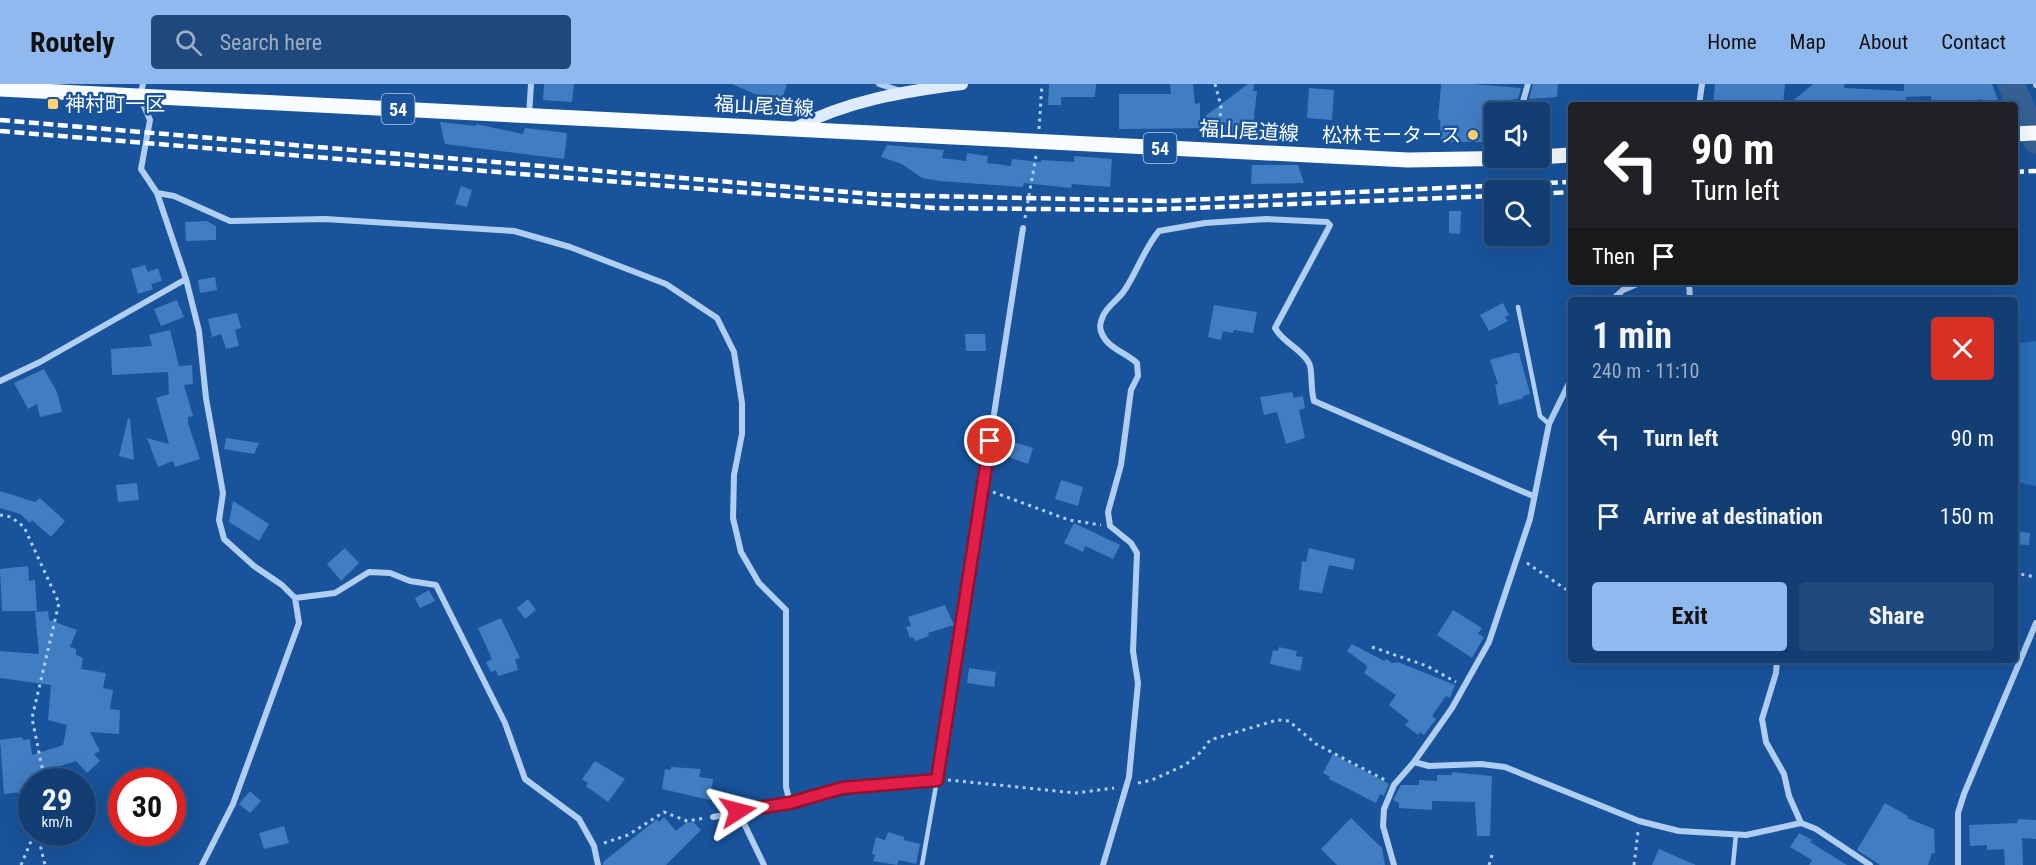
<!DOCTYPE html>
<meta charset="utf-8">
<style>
body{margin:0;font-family:"Roboto Condensed","Noto Sans JP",sans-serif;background:#1f497c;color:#f1f3f6;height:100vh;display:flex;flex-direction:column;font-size:22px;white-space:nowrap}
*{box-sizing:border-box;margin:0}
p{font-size:20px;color:#9caec5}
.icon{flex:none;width:33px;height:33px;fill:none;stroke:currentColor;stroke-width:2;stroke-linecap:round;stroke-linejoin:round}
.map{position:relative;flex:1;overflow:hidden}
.sheet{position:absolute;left:1568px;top:213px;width:450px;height:366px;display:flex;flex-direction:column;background:#123e74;border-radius:6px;box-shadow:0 6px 24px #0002,0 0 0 2px #315786}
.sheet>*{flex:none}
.top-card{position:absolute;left:1568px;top:18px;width:450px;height:183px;border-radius:6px;box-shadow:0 6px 24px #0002,0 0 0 2px #315786;background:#202124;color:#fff;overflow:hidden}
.buttons{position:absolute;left:1484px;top:18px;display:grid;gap:12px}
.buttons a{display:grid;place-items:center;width:66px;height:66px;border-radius:6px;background:#123e74;box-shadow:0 6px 24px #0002,0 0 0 2px #315786;font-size:30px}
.speed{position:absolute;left:18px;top:684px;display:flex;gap:12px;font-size:30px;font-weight:700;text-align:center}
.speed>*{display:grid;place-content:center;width:78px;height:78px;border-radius:50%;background:#123e74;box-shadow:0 6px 24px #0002,0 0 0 2px #315786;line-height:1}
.speed small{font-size:15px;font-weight:400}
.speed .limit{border:9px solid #d22;background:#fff;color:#111}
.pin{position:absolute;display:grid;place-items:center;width:51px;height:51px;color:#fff;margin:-26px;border:3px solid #fff;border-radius:50%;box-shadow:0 2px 6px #0007}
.me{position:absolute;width:66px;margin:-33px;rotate:81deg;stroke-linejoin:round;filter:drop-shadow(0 0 4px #0008)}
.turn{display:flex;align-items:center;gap:21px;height:126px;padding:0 24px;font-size:27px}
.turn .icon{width:78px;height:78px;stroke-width:2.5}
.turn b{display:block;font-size:42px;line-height:51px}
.then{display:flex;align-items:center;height:57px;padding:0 24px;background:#0003;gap:12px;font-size:22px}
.round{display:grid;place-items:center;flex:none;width:63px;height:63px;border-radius:6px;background:#1f497c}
.overview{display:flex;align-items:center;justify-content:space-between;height:102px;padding:0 24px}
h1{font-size:36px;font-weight:700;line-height:45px}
.button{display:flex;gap:12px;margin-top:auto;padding:12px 24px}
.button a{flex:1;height:69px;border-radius:6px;background:#90b9f0;color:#111;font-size:24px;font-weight:700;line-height:69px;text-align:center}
.button a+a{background:#1f497c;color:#f1f3f6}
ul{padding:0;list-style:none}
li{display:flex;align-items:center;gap:18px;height:78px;padding:0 24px}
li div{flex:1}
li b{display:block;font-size:22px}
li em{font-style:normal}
header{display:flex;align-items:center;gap:36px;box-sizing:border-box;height:84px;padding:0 30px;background:#90b9f0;color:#111}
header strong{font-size:28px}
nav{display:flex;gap:33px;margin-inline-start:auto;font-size:21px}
.search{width:420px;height:54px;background:#1f497c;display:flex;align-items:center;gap:15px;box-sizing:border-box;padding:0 21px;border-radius:6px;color:#9caec5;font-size:22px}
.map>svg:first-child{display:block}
.green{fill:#2c6eb8}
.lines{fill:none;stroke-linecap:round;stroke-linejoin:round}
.river{stroke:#366094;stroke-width:27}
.building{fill:#417dc1}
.path{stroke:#afcef2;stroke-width:3;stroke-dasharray:3 4.5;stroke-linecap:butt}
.lane{stroke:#afcef2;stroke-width:4.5}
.street{stroke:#afcef2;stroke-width:6}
.secondary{stroke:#ddebfc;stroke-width:12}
.primary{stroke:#f9fcff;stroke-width:15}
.rail{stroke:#fff;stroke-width:4.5;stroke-dasharray:10 4.5;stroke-linecap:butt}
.route-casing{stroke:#92132f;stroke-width:15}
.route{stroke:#e11d48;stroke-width:10}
.poi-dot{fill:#ffd36f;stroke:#18539b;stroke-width:2}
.labels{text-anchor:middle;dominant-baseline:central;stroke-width:5;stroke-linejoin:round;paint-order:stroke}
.shield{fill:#18539b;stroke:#bacbe1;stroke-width:1.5}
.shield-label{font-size:18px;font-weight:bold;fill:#fff}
.poi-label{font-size:20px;fill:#fff;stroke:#18539b;text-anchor:start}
.street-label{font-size:20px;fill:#fff;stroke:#18539b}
</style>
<header>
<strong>Routely</strong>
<div class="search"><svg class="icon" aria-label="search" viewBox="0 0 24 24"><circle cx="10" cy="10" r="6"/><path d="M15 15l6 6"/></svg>Search here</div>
<nav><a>Home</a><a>Map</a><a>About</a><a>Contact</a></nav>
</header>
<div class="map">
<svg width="2036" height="781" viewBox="0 0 2036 781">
<rect width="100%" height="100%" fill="#18539b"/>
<path class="green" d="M2036,257V402L2015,398L2014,260Z"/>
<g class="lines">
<path class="river" d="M2011,0L2036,56"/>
</g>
<path class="building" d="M544,0H574L572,18L543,16Z
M732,0H787L780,21Z
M1049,0H1096L1095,13H1061V21H1048Z
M1170,0H1193L1195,20L1200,19V36L1248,0H1254L1253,7H1257L1252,50L1223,48V44L1119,45V10H1171Z
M1441,0H1472L1521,4L1518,15H1513L1512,28H1494V58H1441L1440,35L1438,36Z
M1533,0H1558L1557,13L1529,15Z
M1715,0H1785L1783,21L1713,20Z
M1813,0H1845L1844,4L1904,7V0H1992L2000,21H1984L1982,15L1956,21H1932L1931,12L1906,13L1905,20L1873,17V21H1788Z
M1309,4L1334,6L1332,36L1307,34Z
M440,38L476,42V40L523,50L525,44L567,49L564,75L445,60Z
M887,61L944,66L942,74L966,77L967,69L988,72L987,79L1011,82L1012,75L1041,78V76L1074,78V72L1112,75L1110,103L1072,100L1071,104L1024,99L1023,103L940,97L922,94L902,80L881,73Z
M1252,81H1298L1304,99L1251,100Z
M461,102L472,106L467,123L455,120Z
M1449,127H1461L1460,150L1449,149Z
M207,137L216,142V156L186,157L185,138Z
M145,181L148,188L158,184L162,197L151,200L153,205L138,210L131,185Z
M215,193L217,206L200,209L198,196Z
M177,216L184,233L161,242L154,225Z
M1503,219L1509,231L1505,233L1508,237L1489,247L1480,231Z
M1214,221L1257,228L1253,249L1234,246L1233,249L1223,247L1221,256L1208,253Z
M237,229L241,244L235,246L239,262L226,265L221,250L212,253L208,235Z
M170,246L179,282L192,281L193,300L184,301L193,332L188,333V339L200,375L175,383L173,377L158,383L147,354L169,360L156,314L169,310L168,288L112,291L111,265L152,262L149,251Z
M965,250H985L986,267H966Z
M1514,269H1519L1530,310L1523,312L1524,314L1499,321L1495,301L1498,300L1490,276Z
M44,285L57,308L62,328L40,333L37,320L28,325L14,299Z
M1292,308L1294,314L1303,312L1305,324L1299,326L1305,354L1286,360L1277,328L1264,331L1260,313Z
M128,334L130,335L134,376L119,372Z
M226,354L259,359L254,370L224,365Z
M1008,356L1033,364L1028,380L1003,371Z
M1061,396L1083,403L1078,422L1055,415Z
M137,399L139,416L118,418L116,401Z
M0,407L35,418L40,414L65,437L51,453L32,436L30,439L20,430L0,424Z
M233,417L269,440L259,457L229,438Z
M1074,439L1120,461L1113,475L1085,462L1083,468L1064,459Z
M2014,447L2030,449L2029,461L2014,460Z
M345,464L359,479L341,497L327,480Z
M1309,464L1355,475L1353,486L1329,481L1322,509L1299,506L1302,477L1306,478Z
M28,482L29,497L35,496L37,527H2L0,485Z
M429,506L435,517L420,524L415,514Z
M528,515L536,526L525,535L517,524Z
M945,521L954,541L928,549L929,552L915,557L913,553L910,554L906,543L911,542L908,533Z
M1453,526L1482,544L1478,550L1484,553L1472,574L1437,551Z
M48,527L49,536L77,546L70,563L76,565V571L83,574L81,585L106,589L103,604L113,606L110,625L120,626L119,650L90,648L100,667L94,670L100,677L87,689L76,677L38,689L39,698H32V707L4,710L0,656L22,653L23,656L30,655L32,671L63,661L67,641L48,636L51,601L0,594V567L39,570L35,528Z
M501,534L520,574L515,575L518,586L498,592L496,586L491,588L486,578L492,575L478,544Z
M1352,560L1384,577L1386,575L1392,579L1398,578L1455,601L1450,614L1446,612L1432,632L1436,635L1424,651L1420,648L1418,651L1405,641L1409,637L1389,621L1396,611L1364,589L1367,584L1366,581L1347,567Z
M1279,563L1297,567L1296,572L1303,573L1300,587L1270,580L1273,566L1278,567Z
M969,584L996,588L994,603L967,599Z
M1333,670L1389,700L1384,712L1380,710L1376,719L1329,695L1330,693L1323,689Z
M595,677L625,695L608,718L586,702L588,699L582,695Z
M671,683L701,685L699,693L713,695L710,716L662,705L665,685L671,686Z
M1452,688L1492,692L1490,752H1477L1475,718L1432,717V726L1399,724V719L1393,716L1401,701H1419V696L1437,697V691H1452Z
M250,707L261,717L250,729L239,720Z
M1885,719L1908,732L1907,734L1934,745L1935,769H1932L1928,781H1880L1857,766Z
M664,733L676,747L686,739L693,738L701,746L666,781H603V778L657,735L659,738Z
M1351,734L1382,764L1385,781H1337L1321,765Z
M2018,735L2036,736V755L2022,754L2023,781H2005L2004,765L1987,766V761L1970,762L1969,741L2017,739Z
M284,742L289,759L264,765L259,749Z
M888,748L904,753V756L920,760L916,780L899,776L897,781L873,777L875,771L872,770L876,753L885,756Z
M1799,749L1812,756L1810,758L1847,781H1809L1812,776L1790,763Z
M1659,765L1696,781H1652Z"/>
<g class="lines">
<path class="path" d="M1215,0L1221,22L1219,51
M1039,45L1042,0
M1025,134L1036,72
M993,408L1069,436L1101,441
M0,431L11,433L24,443L59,519L32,634L45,698
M1527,479L1570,508
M2014,489L2036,493
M1372,563L1427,582L1456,598
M948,696L1076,709L1114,704
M1138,699L1152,696L1185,681L1201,668L1210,656L1277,636L1289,637L1316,660L1385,696
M37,748L45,781
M604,759L628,751L664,728L687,737L705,734
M21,781L35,748
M1489,781L1492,771
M1634,781L1638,748"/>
<path class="lane" d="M1518,223L1540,332L1549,340
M922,781L937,696
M1733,781L1736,750"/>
<path class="street" d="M143,0L140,13L150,36L141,85L157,109L186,195L199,247L206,314L223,409L219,436L224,455L254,482L282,501L295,514L299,539L233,720L202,781
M879,0L901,7
M2036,0V1
M1699,21L1702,0
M1520,28L1528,0
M529,32L531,0
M157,109L174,112L230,137L325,135L514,147L570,163L666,200L717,234L734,268L742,319V350L734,391L733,434L741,468L759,499L786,526V703L790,719
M1689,198L1690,216
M1612,216L1623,206L1642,198
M0,297L40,278L186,195
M295,514L335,509L369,488L390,489L410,497L436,501L505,639L525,695L579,735L594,762L598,781
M1777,576L1776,589L1762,635L1766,658L1784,690L1789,712L1801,739
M1414,678L1429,682L1481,680L1505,683L1639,737L1679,747L1746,751L1801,739L1816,745L1870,781
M738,727L764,781
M713,733L790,719L842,704L880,699L937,696L1023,144
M1103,781L1129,693L1138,599L1133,567L1137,469L1131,459L1110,442L1108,428L1121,381L1131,306L1138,292L1137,279C1126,269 1108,264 1102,250C1099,243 1100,239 1103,232C1107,222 1118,216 1124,207C1137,188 1144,165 1159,147L1205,139L1266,135L1327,138L1330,141L1328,145L1275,244C1283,259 1301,264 1309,279C1313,286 1310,304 1314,317L1533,412
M1394,781L1383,742L1384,725L1394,701L1414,678L1452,624L1489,558L1530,435L1549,340L1570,297
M1958,781V729L1964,710L2036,539"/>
<path class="secondary" d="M795,44C847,17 904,7 962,0"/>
<path class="primary" d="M0,5L1408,76L1525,74
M2014,50L2036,49
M1539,73L1570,71"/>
<path class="rail" d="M0,36L883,111L1165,117L1570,98
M0,47L934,124L1143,126L1494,112
M2014,88L2036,87
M1539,110L1570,108"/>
</g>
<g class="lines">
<g class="route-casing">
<path id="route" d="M738,727L790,719L842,704L937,696L990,357"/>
</g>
<use href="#route" class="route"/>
</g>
<g class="poi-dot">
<rect x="47" y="14" width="12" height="12" rx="3"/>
<circle cx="1473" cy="51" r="6"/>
</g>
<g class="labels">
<g class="shield">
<rect x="381.5" y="10" width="33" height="30" rx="4.5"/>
<rect x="1143.5" y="49" width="33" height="30" rx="4.5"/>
</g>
<g class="shield-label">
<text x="398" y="25">54</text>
<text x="1160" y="64">54</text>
</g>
<g class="poi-label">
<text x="65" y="20">神村町一区</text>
<text x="1461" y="51" text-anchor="end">松林モータース</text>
</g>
<g class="street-label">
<text transform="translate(764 22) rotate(3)">福山尾道線</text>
<text transform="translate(1249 47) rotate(3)">福山尾道線</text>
</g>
</g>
</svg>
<div class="buttons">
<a><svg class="icon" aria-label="sound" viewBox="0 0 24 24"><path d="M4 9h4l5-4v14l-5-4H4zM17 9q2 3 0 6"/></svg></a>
<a><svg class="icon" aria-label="search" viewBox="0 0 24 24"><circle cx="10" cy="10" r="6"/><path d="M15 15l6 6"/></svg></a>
</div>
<div class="speed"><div>29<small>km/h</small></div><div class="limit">30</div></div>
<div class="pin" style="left:990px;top:357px;background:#d93025"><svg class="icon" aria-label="arrive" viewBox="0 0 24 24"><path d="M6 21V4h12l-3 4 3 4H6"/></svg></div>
<svg class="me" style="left:738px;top:727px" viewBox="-20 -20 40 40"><path d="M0-17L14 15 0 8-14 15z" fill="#e11d48" stroke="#fff" stroke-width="4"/></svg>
<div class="top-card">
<div class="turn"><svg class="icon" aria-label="left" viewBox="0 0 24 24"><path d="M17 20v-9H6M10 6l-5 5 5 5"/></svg><div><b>90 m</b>Turn left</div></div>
<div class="then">Then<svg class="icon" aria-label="arrive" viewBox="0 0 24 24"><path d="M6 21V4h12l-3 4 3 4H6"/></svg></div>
</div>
<section class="sheet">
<div class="overview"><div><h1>1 min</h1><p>240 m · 11:10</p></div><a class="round" style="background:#d93025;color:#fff"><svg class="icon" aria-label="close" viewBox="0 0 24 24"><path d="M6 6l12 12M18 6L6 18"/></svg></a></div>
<ul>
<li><svg class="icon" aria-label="left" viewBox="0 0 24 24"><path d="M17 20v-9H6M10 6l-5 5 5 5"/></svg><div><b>Turn left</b></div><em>90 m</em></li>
<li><svg class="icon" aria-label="arrive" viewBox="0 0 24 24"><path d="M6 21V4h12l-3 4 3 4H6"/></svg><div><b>Arrive at destination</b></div><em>150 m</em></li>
</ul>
<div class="button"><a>Exit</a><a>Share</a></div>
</section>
</div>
